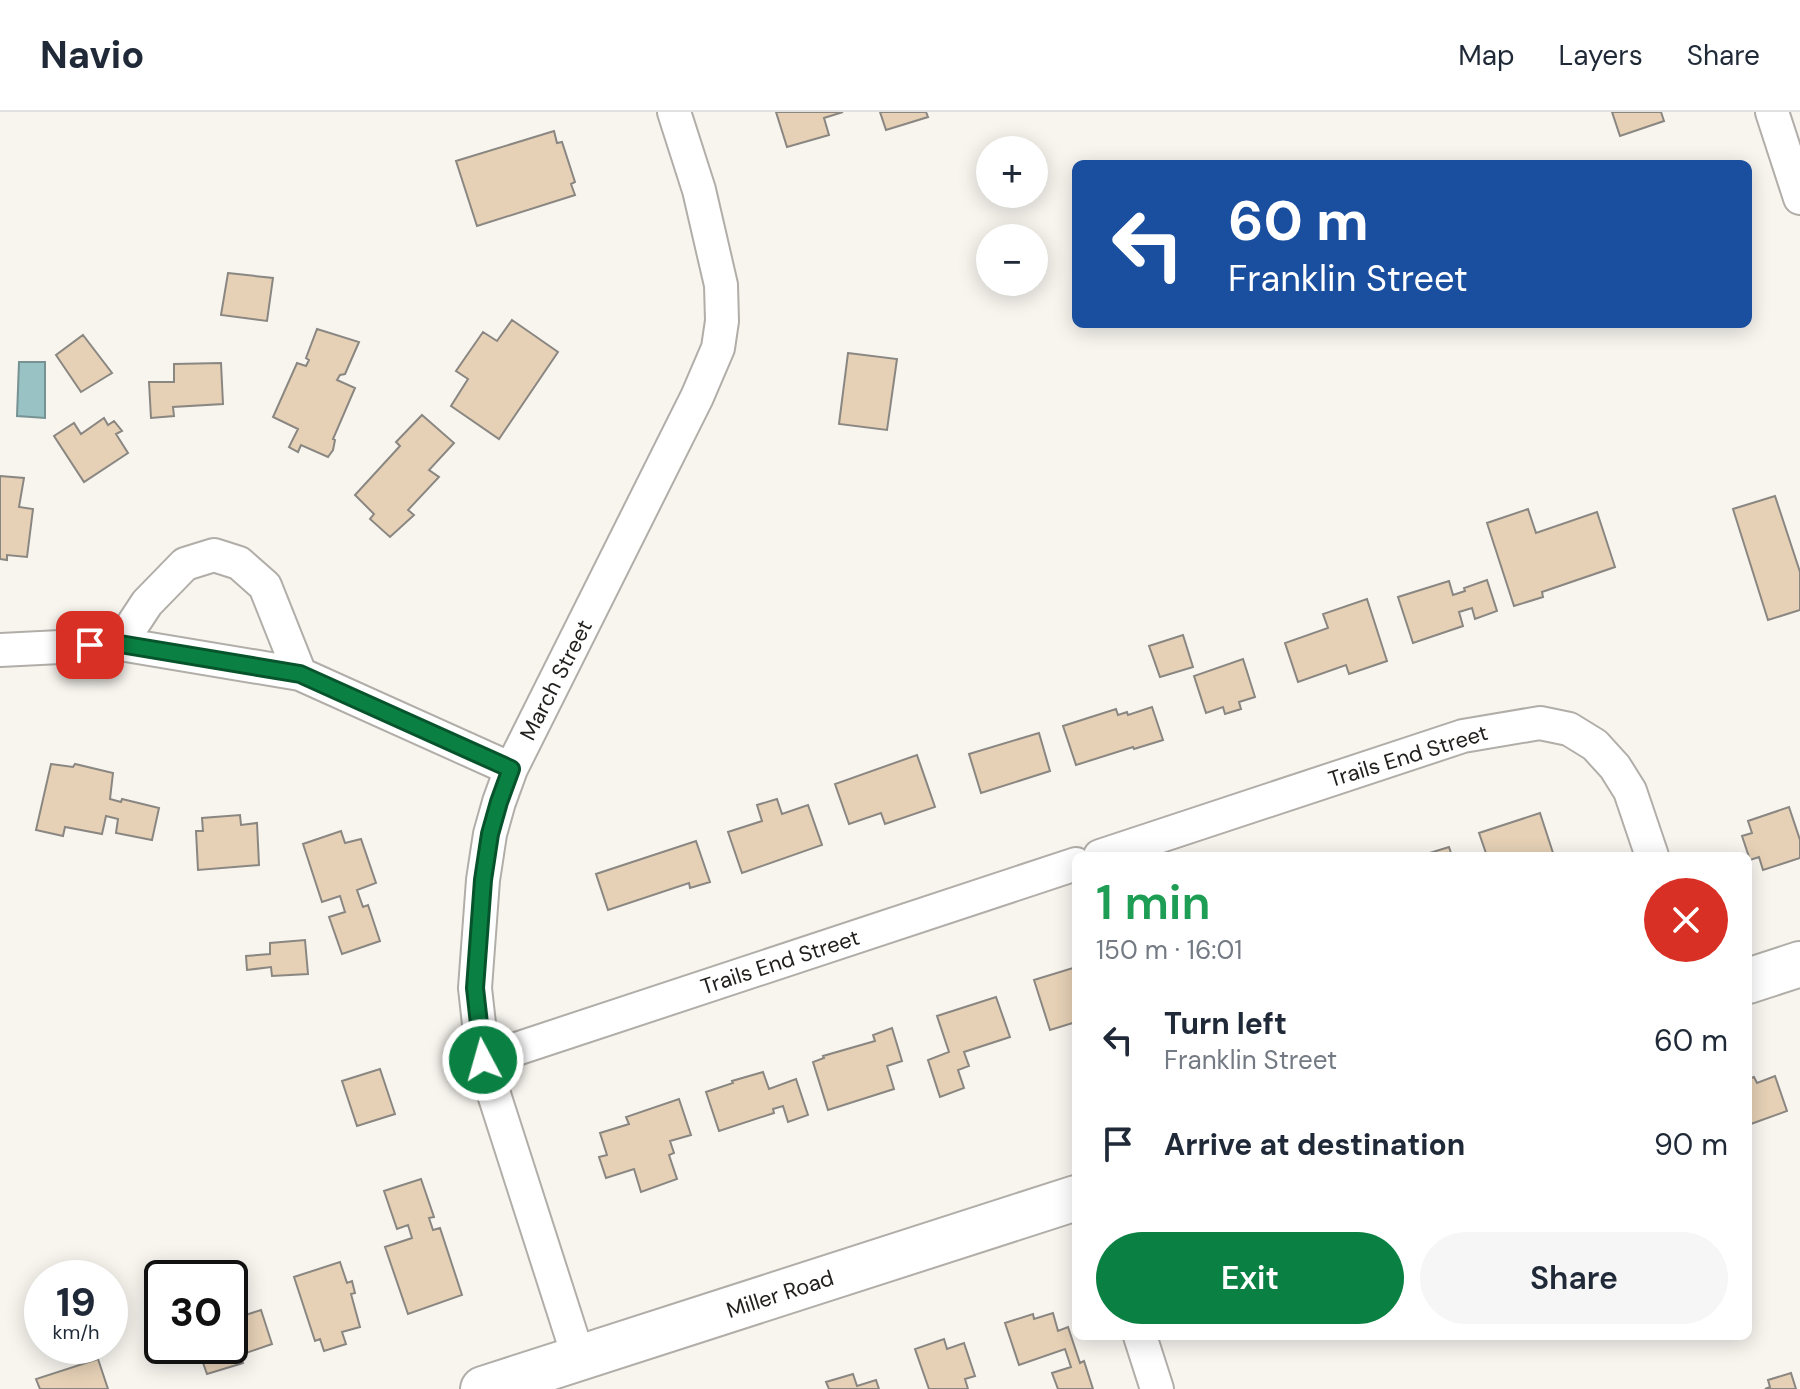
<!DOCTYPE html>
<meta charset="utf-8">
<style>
body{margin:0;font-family:"DM Sans",sans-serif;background:#f6f6f7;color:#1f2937;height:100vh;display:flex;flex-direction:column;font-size:30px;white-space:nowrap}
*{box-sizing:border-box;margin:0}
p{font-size:26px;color:#747a83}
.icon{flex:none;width:44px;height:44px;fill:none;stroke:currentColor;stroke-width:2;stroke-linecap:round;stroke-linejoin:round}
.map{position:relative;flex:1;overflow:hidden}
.details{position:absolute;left:1072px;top:740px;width:680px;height:488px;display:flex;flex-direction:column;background:#fff;border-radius:12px;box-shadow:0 4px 20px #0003}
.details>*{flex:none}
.guide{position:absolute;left:1072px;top:48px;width:680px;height:168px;border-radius:12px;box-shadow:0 4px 20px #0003;background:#1a4fa0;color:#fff;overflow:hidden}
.controls{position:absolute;left:976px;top:24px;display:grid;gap:16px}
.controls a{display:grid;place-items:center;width:72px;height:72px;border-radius:50%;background:#fff;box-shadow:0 4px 20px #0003;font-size:40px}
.speed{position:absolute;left:24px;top:1148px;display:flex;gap:16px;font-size:40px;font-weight:700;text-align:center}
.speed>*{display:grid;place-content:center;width:104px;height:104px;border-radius:50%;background:#fff;box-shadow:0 4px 20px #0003;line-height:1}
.speed small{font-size:20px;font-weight:400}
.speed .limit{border:4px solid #111;border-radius:12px;background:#fff;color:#111}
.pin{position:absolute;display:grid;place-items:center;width:68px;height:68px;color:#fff;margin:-34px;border-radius:16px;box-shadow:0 4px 12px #0006}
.me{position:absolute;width:88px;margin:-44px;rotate:354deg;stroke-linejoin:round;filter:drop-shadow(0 0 6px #0008)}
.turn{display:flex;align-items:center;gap:28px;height:168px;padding:0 24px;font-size:36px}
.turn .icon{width:104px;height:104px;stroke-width:2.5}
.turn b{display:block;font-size:56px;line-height:68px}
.round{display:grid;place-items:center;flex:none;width:84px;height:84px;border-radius:42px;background:#f6f6f7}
.headline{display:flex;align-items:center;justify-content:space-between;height:136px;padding:0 24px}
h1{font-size:48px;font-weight:600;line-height:60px;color:#1e9e55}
.primary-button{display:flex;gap:16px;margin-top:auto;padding:16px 24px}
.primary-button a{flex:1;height:92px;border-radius:48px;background:#0b8043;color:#fff;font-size:32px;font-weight:600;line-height:92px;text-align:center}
.primary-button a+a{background:#f6f6f7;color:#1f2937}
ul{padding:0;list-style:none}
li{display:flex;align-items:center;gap:24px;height:104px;padding:0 24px}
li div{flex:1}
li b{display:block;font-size:30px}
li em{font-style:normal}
header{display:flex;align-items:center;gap:48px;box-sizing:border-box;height:112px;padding:0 40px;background:#fff;border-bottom:2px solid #e0e1e3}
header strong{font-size:38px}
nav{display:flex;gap:44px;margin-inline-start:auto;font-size:28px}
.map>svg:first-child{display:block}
.water{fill:#99c2c4;stroke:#769292;stroke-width:2}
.building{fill:#e6d1b6;stroke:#8a8782;stroke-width:2}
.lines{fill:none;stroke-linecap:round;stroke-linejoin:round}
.street-casing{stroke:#b1ada8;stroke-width:36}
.secondary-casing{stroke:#b1ada8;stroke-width:48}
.street{stroke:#fff;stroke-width:32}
.secondary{stroke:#fff;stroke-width:44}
.route-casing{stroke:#07532c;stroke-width:20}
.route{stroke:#0b8043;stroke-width:14}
.labels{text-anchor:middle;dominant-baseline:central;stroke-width:6;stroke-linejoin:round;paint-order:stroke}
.street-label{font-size:22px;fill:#23211f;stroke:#fff}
</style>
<header>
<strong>Navio</strong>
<nav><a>Map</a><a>Layers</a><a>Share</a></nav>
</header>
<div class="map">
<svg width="1800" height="1277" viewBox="0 0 1800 1277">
<rect width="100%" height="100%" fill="#f8f5ef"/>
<path class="water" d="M19,250H45V306L17,304Z"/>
<path class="building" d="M776,0H843L824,6L829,23L787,35Z
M880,0H926L928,5L886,18Z
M1612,0H1661L1664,9L1620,24Z
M554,19L557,31L562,30L575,70L571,72L575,83L477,114L456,49Z
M228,161L273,166L267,209L221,203Z
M512,208L558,240L499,327L451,294L468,267L456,259L483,220L497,229Z
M317,217L359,230L345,262L340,263L337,268L355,276L333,327L335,328L333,338L328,345L301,333L298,340L289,335L298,317L273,305L297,251L306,254L309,248L306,246Z
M83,223L112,261L81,280L56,243Z
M848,241L897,247L887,318L839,312Z
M221,251L223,292L173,295L174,304L151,306L149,270H174V252Z
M422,303L454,331L429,358L439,365L408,398L414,403L390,425L370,407L374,402L355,383L400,334L396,330Z
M104,306L108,313L114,309L122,319L116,322L128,341L84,370L54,324L74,311L81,322Z
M0,364L24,366L19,395L33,397L27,445L7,443V448L0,447Z
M1775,384L1800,460V498L1768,508L1733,397Z
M1528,397L1536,421L1597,400L1615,455L1542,480L1543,485L1514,494L1487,411Z
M1487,468L1497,499L1475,507L1472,496L1459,500L1463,514L1413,531L1398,485L1449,469L1453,483L1465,479L1464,476Z
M1367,487L1387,549L1349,562L1346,553L1298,570L1285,531L1328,516L1323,502Z
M1183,523L1193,555L1160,565L1149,534Z
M1243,547L1255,585L1239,590L1241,597L1225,602L1223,595L1206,601L1194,564Z
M1152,595L1163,628L1134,637L1133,635L1076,653L1063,614L1116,597L1118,603L1127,600L1128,603Z
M1039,621L1050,659L981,681L969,642Z
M917,643L935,695L885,712L881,701L849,712L835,672Z
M51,652L73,655L75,652L113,661L110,687L121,690L122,687L159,696L152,728L116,721L118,707L106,704L102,722L65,715L63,724L36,718Z
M777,687L782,702L808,693L822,733L742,761L728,720L762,709L757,693Z
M1789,695L1800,728V746L1763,758L1759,745L1750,748L1742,724L1752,721L1748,709Z
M1540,701L1554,744H1487L1479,721Z
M240,703L241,713L257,711L259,753L198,758L196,719H203L202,706Z
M341,719L345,731L361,727L376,771L357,778L363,795L368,793L380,829L342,842L329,805L345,800L340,784L322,790L303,732Z
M696,729L710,770L690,776L689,771L608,798L596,762Z
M1449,735L1452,744H1420Z
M305,828L308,862L272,864L271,855L247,858L246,844L270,842V831Z
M1076,855V910L1050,918L1034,868Z
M996,885L1010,925L964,940L969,954L958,958L964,976L940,985L928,948L949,940L937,904Z
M892,916L902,949L887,954L894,977L828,998L813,950L824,946L823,944L875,929L873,923Z
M380,957L395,1002L357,1014L342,969Z
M763,960L769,977L796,967L808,1003L788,1010L783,994L773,997L774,1001L719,1019L706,980L733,971L732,969Z
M1775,964L1787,999L1748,1013V967L1754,965L1757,971Z
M679,987L691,1023L670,1029L674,1041L669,1043L677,1067L641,1080L634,1057L606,1066L599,1045L607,1043L600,1021L629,1012L626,1005Z
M421,1067L434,1105L429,1106L433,1118L440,1116L462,1183L408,1202L385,1135L412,1126L408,1113L397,1117L384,1079Z
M340,1150L347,1171L352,1169L355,1181L351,1182L360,1215L342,1220L346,1232L324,1239L320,1227L315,1229L294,1165Z
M261,1198L272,1232L240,1243L243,1251L207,1262L202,1248L206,1247L202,1234H230V1208Z
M1053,1201L1058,1219L1068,1215L1080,1251L1084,1249L1093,1277H1058L1052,1261L1071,1255L1065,1237L1019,1253L1005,1211L1033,1202L1034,1207Z
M944,1227L947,1237L964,1231L975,1264L965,1267L968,1277H929L915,1237Z
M98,1247L108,1277H40L36,1267Z
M1791,1261L1796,1277H1765L1770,1275L1768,1268Z
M853,1262L857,1274L876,1268L879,1277H829L826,1270Z"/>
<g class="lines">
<g class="street-casing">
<path id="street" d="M1772,0L1800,86
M120,532L147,491L185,452L214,443L239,451L265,474L300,562
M0,538L120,532L300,562L511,657
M1100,744L1463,624L1540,611L1569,617L1595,633L1615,655L1630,679L1652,744
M483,948L1076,752
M1140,1224L1157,1277
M579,1247L483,948L475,876L483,768L490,722L499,690L511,657L697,285L718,236L722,209L721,173L699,78L674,0"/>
</g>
<g class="secondary-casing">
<path id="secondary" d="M1748,869L1800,852
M483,1277L1076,1086"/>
</g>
<use href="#street" class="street"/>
<use href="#secondary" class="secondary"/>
</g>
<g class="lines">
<g class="route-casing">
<path id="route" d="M90,533L120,532L300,562L511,657L499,690L490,722L483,768L475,876L483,948"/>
</g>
<use href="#route" class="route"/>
</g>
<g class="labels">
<g class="street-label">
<text transform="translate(556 568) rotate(-63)">March Street</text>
<text transform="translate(1408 644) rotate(-17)">Trails End Street</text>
<text transform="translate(780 850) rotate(-18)">Trails End Street</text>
<text transform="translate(780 1182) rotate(-18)">Miller Road</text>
</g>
</g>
</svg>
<div class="controls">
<a>+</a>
<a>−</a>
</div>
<div class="speed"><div>19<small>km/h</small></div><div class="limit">30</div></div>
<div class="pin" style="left:90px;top:533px;background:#d93025"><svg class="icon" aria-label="arrive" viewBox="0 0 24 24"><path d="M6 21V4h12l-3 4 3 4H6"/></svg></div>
<svg class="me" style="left:483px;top:948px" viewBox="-20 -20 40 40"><circle r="17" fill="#0b8043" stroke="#fff" stroke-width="3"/><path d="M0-11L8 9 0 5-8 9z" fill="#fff"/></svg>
<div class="guide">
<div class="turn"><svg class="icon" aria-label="left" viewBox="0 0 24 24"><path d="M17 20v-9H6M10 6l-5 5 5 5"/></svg><div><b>60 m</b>Franklin Street</div></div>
</div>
<section class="details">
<div class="headline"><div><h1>1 min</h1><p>150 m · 16:01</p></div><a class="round" style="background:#d93025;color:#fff"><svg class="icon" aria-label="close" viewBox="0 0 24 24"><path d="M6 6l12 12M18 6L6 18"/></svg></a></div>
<ul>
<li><svg class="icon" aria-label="left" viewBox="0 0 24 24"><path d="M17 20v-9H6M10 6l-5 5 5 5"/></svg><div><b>Turn left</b><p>Franklin Street</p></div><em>60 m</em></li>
<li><svg class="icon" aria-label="arrive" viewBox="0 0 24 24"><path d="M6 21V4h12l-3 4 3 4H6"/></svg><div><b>Arrive at destination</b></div><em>90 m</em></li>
</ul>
<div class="primary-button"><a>Exit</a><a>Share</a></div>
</section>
</div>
